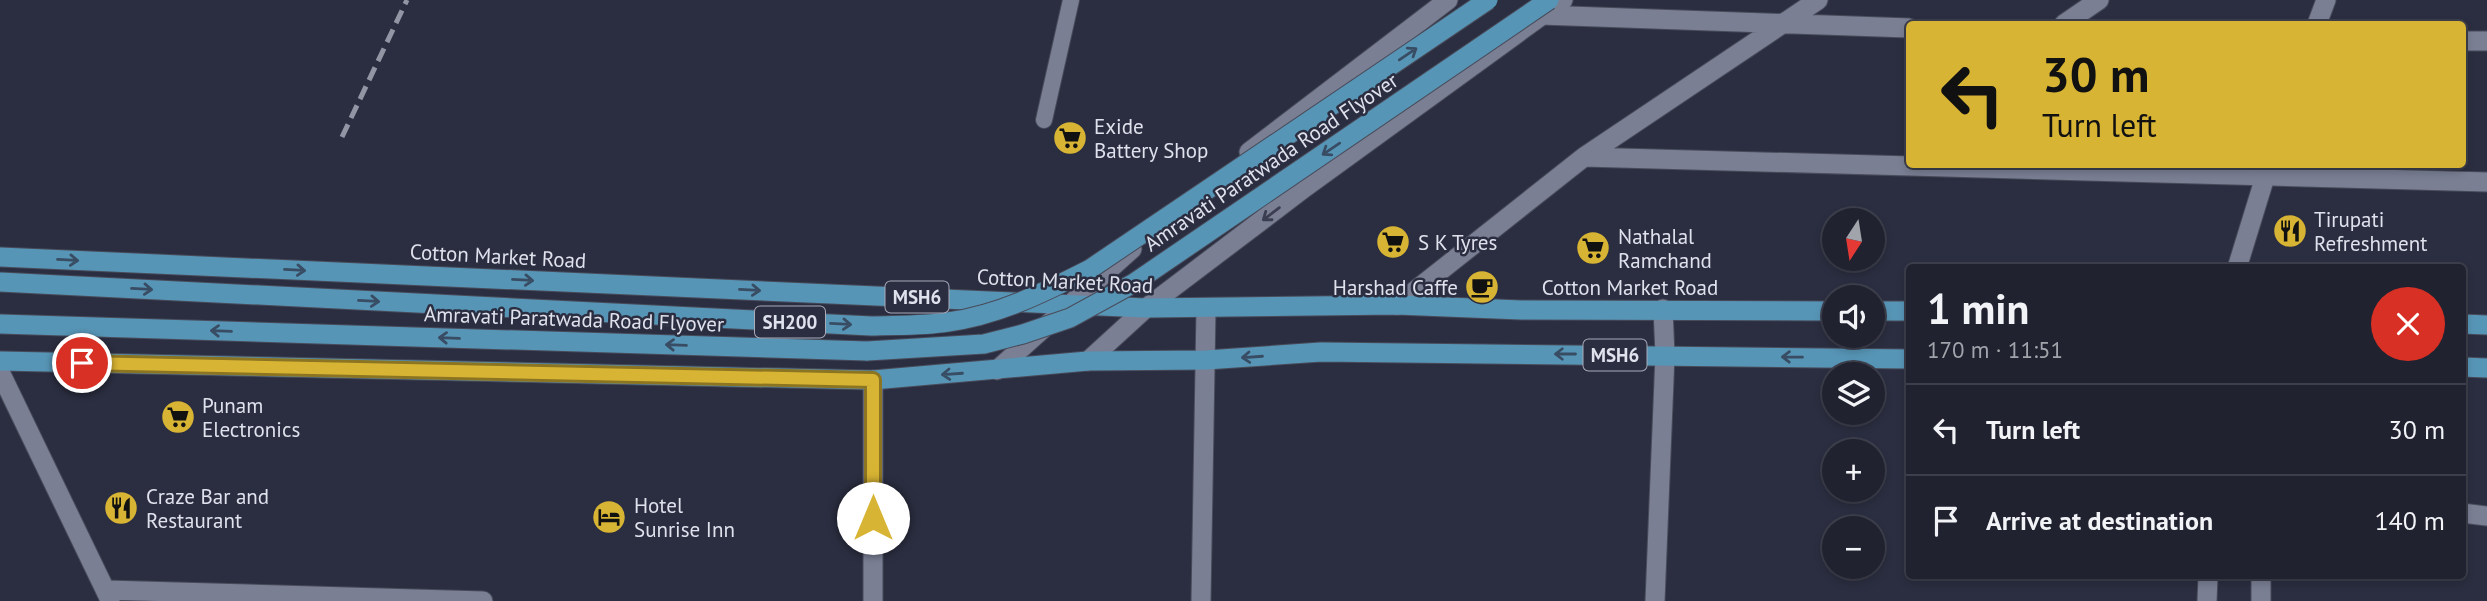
<!DOCTYPE html>
<meta charset="utf-8">
<style>
body{margin:0;font-family:"PT Sans",sans-serif;background:#282a38;color:#f1f3f6;height:100vh;display:flex;flex-direction:column;font-size:26px;white-space:nowrap}
*{box-sizing:border-box;margin:0}
p{font-size:23px;color:#a2a4ab}
.icon{flex:none;width:38px;height:38px;fill:none;stroke:currentColor;stroke-width:2;stroke-linecap:round;stroke-linejoin:round}
.map{position:relative;flex:1;overflow:hidden}
.panel{position:absolute;left:1906px;top:264px;width:560px;height:315px;display:flex;flex-direction:column;background:#202230;border-radius:7px;box-shadow:0 4px 10px #0003,0 0 0 2px #3d3f4c}
.panel>*{flex:none}
.banner{position:absolute;left:1906px;top:21px;width:560px;height:147px;border-radius:7px;box-shadow:0 4px 10px #0003,0 0 0 2px #3d3f4c;background:#d8b434;color:#111;overflow:hidden}
.needle{width:46px;rotate:192deg}
.controls{position:absolute;left:1822px;top:208px;display:grid;gap:14px}
.controls a{display:grid;place-items:center;width:63px;height:63px;border-radius:50%;background:#202230;box-shadow:0 4px 10px #0003,0 0 0 2px #3d3f4c;font-size:35px}
.pin{position:absolute;display:grid;place-items:center;width:60px;height:60px;color:#fff;margin:-30px;border:4px solid #fff;border-radius:50%;box-shadow:0 2px 7px #0007}
.me{position:absolute;width:77px;margin:-38px;rotate:0deg;stroke-linejoin:round;filter:drop-shadow(0 0 5px #0008)}
.turn{display:flex;align-items:center;gap:24px;height:147px;padding:0 21px;font-size:32px}
.turn .icon{width:91px;height:91px;stroke-width:2.5}
.turn b{display:block;font-size:49px;line-height:60px}
.round{display:grid;place-items:center;flex:none;width:74px;height:74px;border-radius:37px;background:#282a38}
.summary{display:flex;align-items:center;justify-content:space-between;height:119px;padding:0 21px}
h1{font-size:42px;font-weight:600;line-height:52px}
ul{padding:0;list-style:none}
li{display:flex;align-items:center;gap:21px;height:91px;padding:0 21px;border-top:2px solid #3d3f4c}
li div{flex:1}
li b{display:block;font-size:26px}
li em{font-style:normal}
.map>svg:first-child{display:block}
.lines{fill:none;stroke-linecap:round;stroke-linejoin:round}
.service-casing{stroke:#484b5a;stroke-width:18}
.minor-casing{stroke:#484b5a;stroke-width:21}
.tertiary-casing{stroke:#484b5a;stroke-width:21}
.primary-casing{stroke:#484b5a;stroke-width:21}
.service{stroke:#7a7f94;stroke-width:16}
.minor{stroke:#7a7f94;stroke-width:19}
.tertiary{stroke:#7a7f94;stroke-width:19}
.primary{stroke:#5795b6;stroke-width:19}
.rail{stroke:#9295a3;stroke-width:5;stroke-dasharray:14 7;stroke-linecap:butt}
.primary-bridge-casing{stroke:#484b5a;stroke-width:21;stroke-linecap:butt}
.primary-bridge{stroke:#5795b6;stroke-width:19}
.oneway{stroke:#384d63}
.oneway2{stroke:#3b3e51}
.route-casing{stroke:#8c7522;stroke-width:18}
.route{stroke:#d8b434;stroke-width:12}
.labels{text-anchor:middle;dominant-baseline:central;stroke-width:5;stroke-linejoin:round;paint-order:stroke}
.shield{fill:#2b2e40;stroke:#a9abb9;stroke-width:2}
.shield-label{font-size:19px;font-weight:bold;fill:#dfe1ed}
.poi-label{font-size:21px;fill:#dfe1ed;stroke:#2b2e40;text-anchor:start}
.street-label{font-size:21px;fill:#dfe1ed;stroke:#2b2e40}
</style>
<div class="map">
<svg width="2487" height="601" viewBox="0 0 2487 601">
<rect width="100%" height="100%" fill="#2b2e40"/>
<g class="lines">
<g class="service-casing">
<path id="service" d="M1044,120L1071,0"/>
</g>
<g class="minor-casing">
<path id="minor" d="M1541,15L1909,28
M2064,24L2099,0
M2462,41H2487
M1584,157L2487,182
M1397,305L1584,157L1818,0
M0,372L110,600
M2462,513L2487,516
M106,590L483,601
M873,601V380
M1201,601L1206,309
M1655,601L1665,355L1663,309"/>
</g>
<g class="tertiary-casing">
<path id="tertiary" d="M2317,24L2326,0
M1249,152L1448,0
M2237,268L2269,164
M1088,361L1146,308L1303,189L1563,0
M997,370L1132,249
M2207,601L2208,576
M2261,601V576"/>
</g>
<g class="primary-casing">
<path id="primary" d="M0,257L1146,308L1397,305L1521,310L1834,311
M1872,311H1909
M0,324L867,351
M2462,324L2487,325
M0,361L873,380L1088,361L1206,360L1321,352L1909,359
M2462,367L2487,368"/>
</g>
<use href="#service" class="service"/>
<use href="#minor" class="minor"/>
<use href="#tertiary" class="tertiary"/>
<use href="#primary" class="primary"/>
<path class="rail" d="M342,137L407,0"/>
<g class="primary-bridge-casing">
<path id="primary-bridge" d="M0,282L871,326C896,325 923,326 948,322C999,315 1045,292 1090,269L1488,0
M867,351L984,344L1023,334L1070,318L1134,283L1549,0"/>
</g>
<use href="#primary-bridge" class="primary-bridge"/>
</g>
<defs><path id="oneway-shaft" d="M-6 0H5M1.5-3L5.5 0L1.5 3" fill="none" stroke-width="1.6" stroke-linecap="round" stroke-linejoin="round" transform="scale(1.75)"/></defs>
<g class="oneway">
<use href="#oneway-shaft" transform="translate(1408 54) rotate(-34)"/>
<use href="#oneway-shaft" transform="translate(1331 149) rotate(146)"/>
<use href="#oneway-shaft" transform="translate(68 260) rotate(3)"/>
<use href="#oneway-shaft" transform="translate(295 270) rotate(3)"/>
<use href="#oneway-shaft" transform="translate(523 280) rotate(3)"/>
<use href="#oneway-shaft" transform="translate(142 289) rotate(3)"/>
<use href="#oneway-shaft" transform="translate(750 290) rotate(3)"/>
<use href="#oneway-shaft" transform="translate(369 301) rotate(3)"/>
<use href="#oneway-shaft" transform="translate(841 324) rotate(3)"/>
<use href="#oneway-shaft" transform="translate(221 331) rotate(-178)"/>
<use href="#oneway-shaft" transform="translate(449 338) rotate(-178)"/>
<use href="#oneway-shaft" transform="translate(676 345) rotate(-178)"/>
<use href="#oneway-shaft" transform="translate(1565 354) rotate(-180)"/>
<use href="#oneway-shaft" transform="translate(1252 357) rotate(176)"/>
<use href="#oneway-shaft" transform="translate(1792 357) rotate(-179)"/>
<use href="#oneway-shaft" transform="translate(952 374) rotate(176)"/>
</g>
<use class="oneway2" href="#oneway-shaft" transform="translate(1271 214) rotate(143)"/>
<g class="lines">
<g class="route-casing">
<path id="route" d="M82,363L873,380V518"/>
</g>
<use href="#route" class="route"/>
</g>
<defs>
<g id="supermarket-disc" transform="scale(1.75)"><circle r="9.5" fill="#d8b434" stroke="#2b2e40"/><path d="M-6-5.5h2.5l.6 2H6L4.5 2H-2.5L-4.4-4H-6ZM-1.5 3.2a1.3 1.3 0 1 0 .1 0ZM3 3.2a1.3 1.3 0 1 0 .1 0Z" fill="#111"/></g>
<g id="restaurant-disc" transform="scale(1.75)"><circle r="9.5" fill="#d8b434" stroke="#2b2e40"/><path d="M-5-6h1v4h1v-4h1v4h1v-4h1v5L-1.5 .5V6h-2V.5L-5-1ZM5-6V6H3V1.5H1.5Q1.5-4 5-6Z" fill="#111"/></g>
<g id="cafe-disc" transform="scale(1.75)"><circle r="9.5" fill="#d8b434" stroke="#2b2e40"/><path d="M-5.5-4.5H6V0H3Q3 3.5 0 3.5H-2.5Q-5.5 3.5-5.5 0ZM3-3.2v2h1.7v-2ZM-6 4.5H4V6H-6Z" fill="#111"/></g>
<g id="hotel-disc" transform="scale(1.75)"><circle r="9.5" fill="#d8b434" stroke="#2b2e40"/><path d="M-6-4.5h1.5V1H6V5H4.5V3h-9V5H-6ZM-4 0a1.8 1.8 0 1 1 3.6 0ZM.5 0V-2.5h3Q6-2.5 6 0Z" fill="#111"/></g>
</defs>
<g fill-rule="evenodd">
<use href="#supermarket-disc" x="1070" y="138"/>
<use href="#restaurant-disc" x="2290" y="231"/>
<use href="#supermarket-disc" x="1393" y="242"/>
<use href="#supermarket-disc" x="1593" y="248"/>
<use href="#cafe-disc" x="1482" y="287"/>
<use href="#supermarket-disc" x="178" y="417"/>
<use href="#restaurant-disc" x="121" y="508"/>
<use href="#hotel-disc" x="609" y="517"/>
</g>
<g class="labels">
<g class="shield">
<rect x="885.5" y="281.5" width="63" height="31" rx="5"/>
<rect x="755" y="306.5" width="70" height="31" rx="5"/>
<rect x="1583.5" y="339.5" width="63" height="31" rx="5"/>
</g>
<g class="shield-label">
<text x="917" y="297">MSH6</text>
<text x="790" y="322">SH200</text>
<text x="1615" y="355">MSH6</text>
</g>
<g class="poi-label">
<text x="1094" y="126">Exide<tspan x="1094" dy="24">Battery Shop</tspan></text>
<text x="2314" y="219">Tirupati<tspan x="2314" dy="24">Refreshment</tspan></text>
<text x="1618" y="236">Nathalal<tspan x="1618" dy="24">Ramchand</tspan></text>
<text x="1418" y="242">S K Tyres</text>
<text x="1458" y="287" text-anchor="end">Harshad Caffe</text>
<text x="202" y="405">Punam<tspan x="202" dy="24">Electronics</tspan></text>
<text x="146" y="496">Craze Bar and<tspan x="146" dy="24">Restaurant</tspan></text>
<text x="634" y="505">Hotel<tspan x="634" dy="24">Sunrise Inn</tspan></text>
</g>
<g class="street-label">
<text transform="translate(1271 162) rotate(-34)">Amravati Paratwada Road Flyover</text>
<text transform="translate(498 256) rotate(3)">Cotton Market Road</text>
<text transform="translate(1065 281) rotate(3)">Cotton Market Road</text>
<text x="1630" y="287">Cotton Market Road</text>
<text transform="translate(574 319) rotate(2)">Amravati Paratwada Road Flyover</text>
</g>
</g>
</svg>
<div class="controls">
<a><svg class="needle" viewBox="-14 -14 28 28"><path d="M0-13l5 13h-10z" fill="#e53935"/><path d="M0 13l5-13h-10z" fill="#a2a4ab"/></svg></a>
<a><svg class="icon" aria-label="sound" viewBox="0 0 24 24"><path d="M4 9h4l5-4v14l-5-4H4zM17 9q2 3 0 6"/></svg></a>
<a><svg class="icon" aria-label="layers" viewBox="0 0 24 24"><path d="M12 4l9 5-9 5-9-5zM3 14l9 5 9-5"/></svg></a>
<a>+</a>
<a>−</a>
</div>
<div class="pin" style="left:82px;top:363px;background:#d93025"><svg class="icon" aria-label="arrive" viewBox="0 0 24 24"><path d="M6 21V4h12l-3 4 3 4H6"/></svg></div>
<svg class="me" style="left:873px;top:518px" viewBox="-20 -20 40 40"><circle r="19" fill="#fff"/><path d="M0-13L10 11 0 6-10 11z" fill="#d8b434"/></svg>
<div class="banner">
<div class="turn"><svg class="icon" aria-label="left" viewBox="0 0 24 24"><path d="M17 20v-9H6M10 6l-5 5 5 5"/></svg><div><b>30 m</b>Turn left</div></div>
</div>
<section class="panel">
<div class="summary"><div><h1>1 min</h1><p>170 m · 11:51</p></div><a class="round" style="background:#d93025;color:#fff"><svg class="icon" aria-label="close" viewBox="0 0 24 24"><path d="M6 6l12 12M18 6L6 18"/></svg></a></div>
<ul>
<li><svg class="icon" aria-label="left" viewBox="0 0 24 24"><path d="M17 20v-9H6M10 6l-5 5 5 5"/></svg><div><b>Turn left</b></div><em>30 m</em></li>
<li><svg class="icon" aria-label="arrive" viewBox="0 0 24 24"><path d="M6 21V4h12l-3 4 3 4H6"/></svg><div><b>Arrive at destination</b></div><em>140 m</em></li>
</ul>
</section>
</div>
